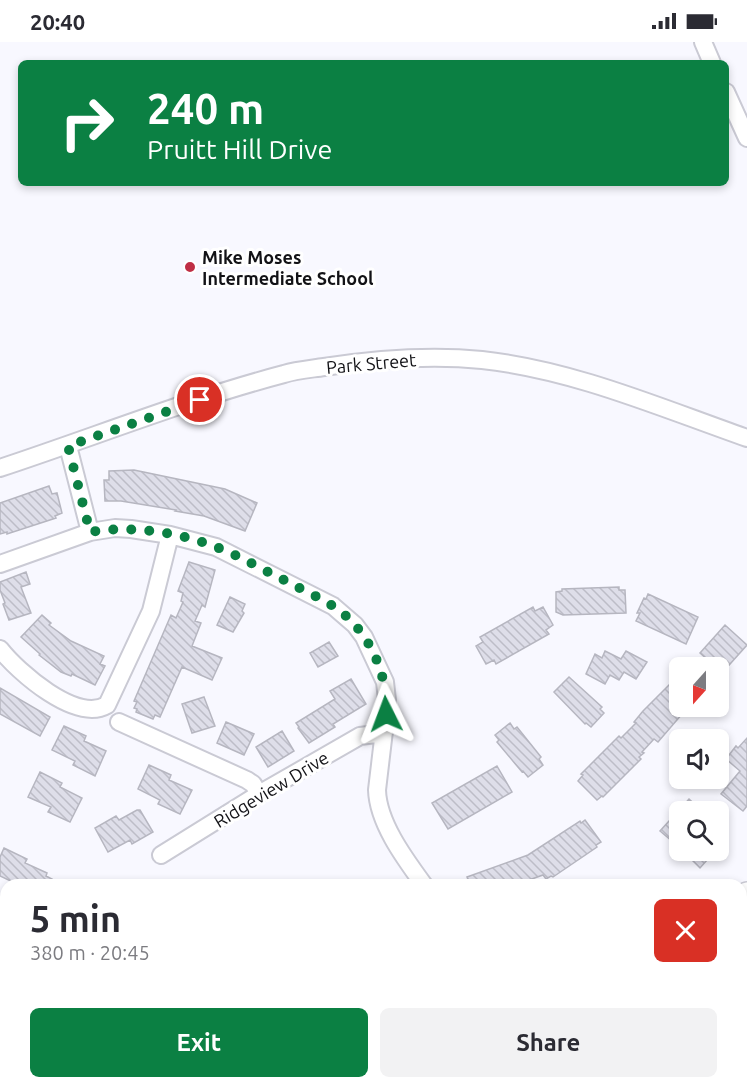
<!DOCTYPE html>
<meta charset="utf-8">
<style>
body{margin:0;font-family:Ubuntu,sans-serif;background:#f2f2f3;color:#2b2b33;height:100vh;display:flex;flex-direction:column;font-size:22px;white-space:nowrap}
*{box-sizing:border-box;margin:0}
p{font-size:20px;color:#7c7c81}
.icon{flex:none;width:33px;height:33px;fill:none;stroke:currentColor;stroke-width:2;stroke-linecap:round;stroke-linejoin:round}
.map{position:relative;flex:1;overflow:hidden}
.panel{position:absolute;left:0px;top:837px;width:747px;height:210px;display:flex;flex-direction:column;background:#fff;border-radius:18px 18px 0 0;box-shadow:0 3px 9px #0003}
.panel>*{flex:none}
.top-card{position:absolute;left:18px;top:18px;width:711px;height:126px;border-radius:9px;box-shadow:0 3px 9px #0003;background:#0b8043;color:#fff;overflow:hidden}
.needle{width:39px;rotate:201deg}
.fabs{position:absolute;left:669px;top:615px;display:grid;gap:12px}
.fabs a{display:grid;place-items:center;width:60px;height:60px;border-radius:9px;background:#fff;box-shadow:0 3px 9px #0003;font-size:30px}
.pin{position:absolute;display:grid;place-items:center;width:51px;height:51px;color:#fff;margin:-26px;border:3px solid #fff;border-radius:50%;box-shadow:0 2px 6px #0007}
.me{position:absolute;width:66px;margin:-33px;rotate:357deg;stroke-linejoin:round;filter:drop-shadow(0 0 4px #0008)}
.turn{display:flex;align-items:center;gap:21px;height:126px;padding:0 30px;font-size:27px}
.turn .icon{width:78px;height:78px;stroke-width:2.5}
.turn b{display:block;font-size:42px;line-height:51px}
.round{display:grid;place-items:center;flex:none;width:63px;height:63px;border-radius:9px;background:#f2f2f3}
.overview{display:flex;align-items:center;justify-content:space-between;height:102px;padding:0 30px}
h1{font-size:36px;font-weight:600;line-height:45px}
.cta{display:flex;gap:12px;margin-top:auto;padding:12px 30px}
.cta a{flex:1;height:69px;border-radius:9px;background:#0b8043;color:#fff;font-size:24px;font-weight:600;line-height:69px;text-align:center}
.cta a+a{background:#f2f2f3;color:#2b2b33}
.status{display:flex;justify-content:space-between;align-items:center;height:42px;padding:0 30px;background:#fff;direction:ltr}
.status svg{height:16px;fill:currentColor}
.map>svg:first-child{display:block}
.building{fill:url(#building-back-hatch);stroke:#b6b6c0;stroke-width:1.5}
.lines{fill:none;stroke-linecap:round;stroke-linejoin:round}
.minor-casing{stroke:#cacad4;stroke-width:20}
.major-casing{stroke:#cacad4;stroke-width:24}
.minor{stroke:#fff;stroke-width:16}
.major{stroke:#fff;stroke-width:21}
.route{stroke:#0b8043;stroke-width:10;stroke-dasharray:0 18}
.poi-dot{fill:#bf2e45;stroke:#fff;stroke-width:2}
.labels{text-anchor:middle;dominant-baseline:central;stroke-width:6;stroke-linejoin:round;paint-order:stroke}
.poi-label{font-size:18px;font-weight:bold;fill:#121216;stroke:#fff;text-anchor:start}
.street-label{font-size:18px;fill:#121216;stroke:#fff}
</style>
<div class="status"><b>20:40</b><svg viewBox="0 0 49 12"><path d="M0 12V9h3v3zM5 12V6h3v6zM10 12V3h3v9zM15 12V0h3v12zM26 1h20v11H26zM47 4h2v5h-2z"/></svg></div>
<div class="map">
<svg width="747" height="1047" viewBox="0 0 747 1047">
<defs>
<pattern id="building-back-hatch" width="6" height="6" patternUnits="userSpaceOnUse" patternTransform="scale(1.5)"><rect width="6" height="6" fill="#dedee9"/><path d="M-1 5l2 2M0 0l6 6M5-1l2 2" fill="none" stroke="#bdbdc7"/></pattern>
</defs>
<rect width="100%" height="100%" fill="#f8f8ff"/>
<path class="building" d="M134,428L225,447L257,461L245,489L204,474L175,469L176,468L121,459H105L104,438H109V429Z
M49,444L52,452L57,451L62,471L55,474L56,476L7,492V490L0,492V461Z
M189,520L215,528L205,565L202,563L195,579L201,581L192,604L222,616L212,638L182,625L160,675L155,673L153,677L136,670L137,667L134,666L137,660L134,659L171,573L176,576L183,560L181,559L183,551L178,549Z
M26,530L30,542L21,545L31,571L9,578L3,562L5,561L0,548V540Z
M619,545V548H625L626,571L563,573L556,570V550L562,549V547Z
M648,552L698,575L686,602L636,579L640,571H637L644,556L646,557Z
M230,555L245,562L242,569L244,571L233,590L217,583Z
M533,565L535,569L543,565L553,583L546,588L549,592L496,622L494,618L486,622L476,604L483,600L480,595Z
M42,573L51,581L49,583L71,599L104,614L100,622L105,624L95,643L72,632L71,634L61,630L39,613L40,612L21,595Z
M725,583L747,603L722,631L700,611Z
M329,600L338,614L318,625L310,611Z
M605,609L621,617L626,609L647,620L636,637L624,630L619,638L610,633L605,642L586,632L595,612L602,616Z
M680,632V664H689L658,700L654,697L642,710L644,711L639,715L641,717L603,755L602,754L597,758L578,739L583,733L581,732L619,694L621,696L636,681L634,680L643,669Z
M569,635L602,665L600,667L604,671L591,685L586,681L585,682L554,650Z
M351,637L366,662L333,682L335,685L309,701L298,686L299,685L296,681L335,657L330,649Z
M0,646L50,675L40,694L0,672Z
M204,655L215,684L192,691L182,662Z
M226,680L254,692L244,713L217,701Z
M510,681L514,687L517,685L541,715L539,717L543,723L528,735L523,729L522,730L497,700L499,698L495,693Z
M64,684L86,694L84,699L106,709L95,734L73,723L75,719L52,708Z
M282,689L294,709L268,725L256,705Z
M747,696V764L743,769L721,752L740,729L726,717L736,704L738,706Z
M149,723L171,733L169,738L192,748L180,772L158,762L160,758L138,747Z
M497,724L512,750L448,787L432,761Z
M40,730L62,741L60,745L82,756L70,780L48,770L51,765L28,755Z
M689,757L703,770H680V806L660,789Z
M137,768H140L153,790L132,802L130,798L108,810L95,786L116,774L119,778Z
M585,778L601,800L596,803L597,805L553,835L551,834L546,837L543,833L529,838L530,841L523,843H470L467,835L528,813L580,779L581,781Z
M4,806L27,817L25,821L47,831L46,834L52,837L49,843H19L0,834V815Z
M682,808H716L700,826Z"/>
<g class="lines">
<g class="minor-casing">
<path id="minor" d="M703,0L712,21
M726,50L747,96
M68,404L90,490
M0,426C94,395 189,357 284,332C297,328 311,327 324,325C376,317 430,313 482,318C574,328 661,366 747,396
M0,522L90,490L115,486L131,487L170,493L216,505L333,564L355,583L364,595L385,640L387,658L386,672L377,748C378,781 405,817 424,843
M0,607C18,630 76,681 107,663L151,569L170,493
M119,680L247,738L253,742L259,752
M161,813L259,752L360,694L384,691
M0,880L6,883
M0,1027L6,1030
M32,1041L45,1046
M125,1047L131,1041"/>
</g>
<g class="major-casing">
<path id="major" d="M741,858L747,851
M575,1047L580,1041"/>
</g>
<use href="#minor" class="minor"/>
<use href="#major" class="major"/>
</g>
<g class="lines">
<path class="route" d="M200,358L68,404L90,490C130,483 178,490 216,505C240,514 263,528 286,539C310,552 337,562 355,583C376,607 388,640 386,672"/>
</g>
<circle class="poi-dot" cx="190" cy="225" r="6"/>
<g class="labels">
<g class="poi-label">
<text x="202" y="215">Mike Moses<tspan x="202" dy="21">Intermediate School</tspan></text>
</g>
<g class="street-label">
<text transform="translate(371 321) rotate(-5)">Park Street</text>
<text transform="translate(271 747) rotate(-31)">Ridgeview Drive</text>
</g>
</g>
</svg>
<div class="fabs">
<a><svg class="needle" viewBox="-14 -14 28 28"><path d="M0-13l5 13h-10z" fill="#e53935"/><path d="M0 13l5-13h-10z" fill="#7c7c81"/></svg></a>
<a><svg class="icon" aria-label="sound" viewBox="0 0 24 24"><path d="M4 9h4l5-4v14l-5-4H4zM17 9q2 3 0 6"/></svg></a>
<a><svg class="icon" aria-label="search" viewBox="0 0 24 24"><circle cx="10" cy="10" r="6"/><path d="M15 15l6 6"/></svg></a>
</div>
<div class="pin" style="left:200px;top:358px;background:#d93025"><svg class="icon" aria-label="arrive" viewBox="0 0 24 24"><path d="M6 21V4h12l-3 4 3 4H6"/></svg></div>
<svg class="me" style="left:386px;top:672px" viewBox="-20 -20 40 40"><path d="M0-17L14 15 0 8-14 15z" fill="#0b8043" stroke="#fff" stroke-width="4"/></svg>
<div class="top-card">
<div class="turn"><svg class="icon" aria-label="right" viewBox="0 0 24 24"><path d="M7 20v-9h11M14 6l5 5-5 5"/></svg><div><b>240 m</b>Pruitt Hill Drive</div></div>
</div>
<section class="panel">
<div class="overview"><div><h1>5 min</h1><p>380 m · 20:45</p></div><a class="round" style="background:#d93025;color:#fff"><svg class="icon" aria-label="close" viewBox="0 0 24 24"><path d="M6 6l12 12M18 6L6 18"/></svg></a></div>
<div class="cta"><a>Exit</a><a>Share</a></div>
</section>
</div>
